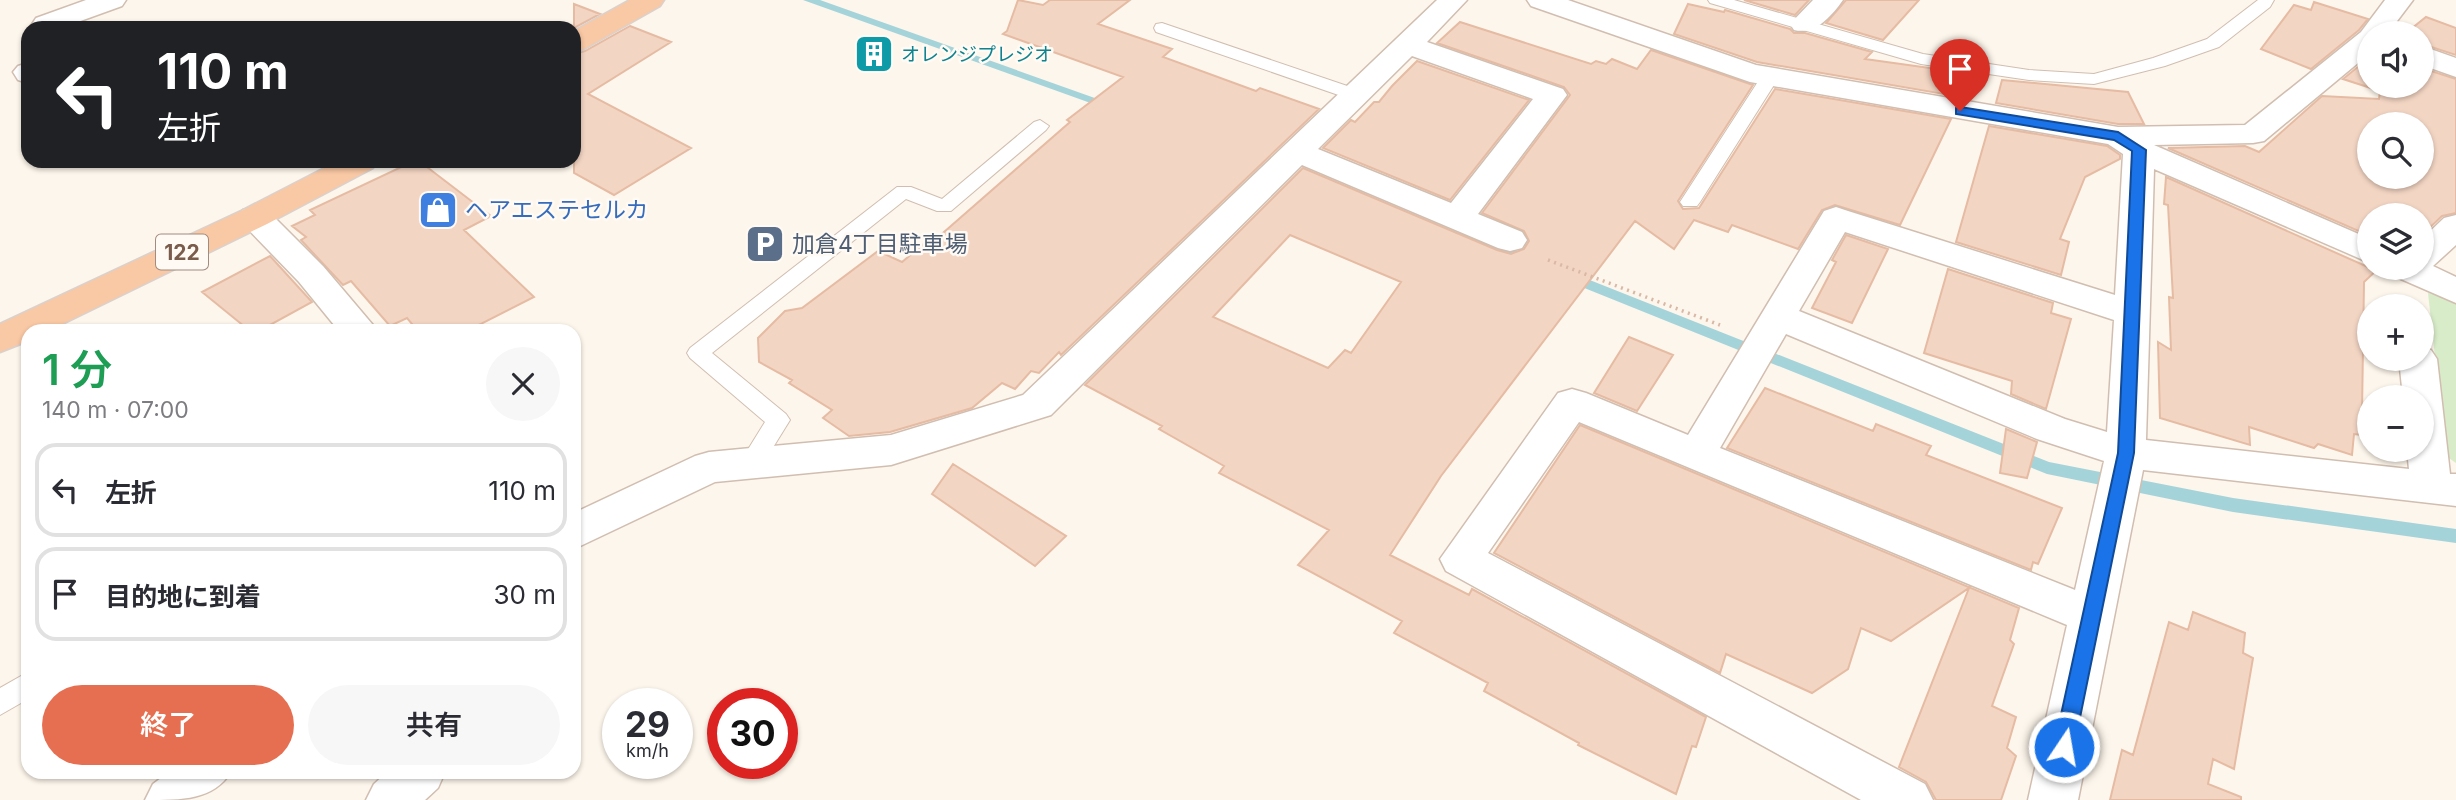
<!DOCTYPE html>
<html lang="ja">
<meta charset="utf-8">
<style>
body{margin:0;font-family:Inter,"Noto Sans JP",sans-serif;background:#f7f7f7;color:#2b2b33;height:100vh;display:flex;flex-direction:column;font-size:26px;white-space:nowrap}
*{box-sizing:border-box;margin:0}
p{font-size:23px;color:#7c7c81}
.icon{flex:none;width:38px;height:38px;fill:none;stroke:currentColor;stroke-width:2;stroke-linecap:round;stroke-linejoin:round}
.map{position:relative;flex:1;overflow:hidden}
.details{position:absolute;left:21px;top:324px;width:560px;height:455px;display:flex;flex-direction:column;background:#fff;border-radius:21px;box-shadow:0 2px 5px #0004}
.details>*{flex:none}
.banner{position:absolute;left:21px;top:21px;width:560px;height:147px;border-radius:21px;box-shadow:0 2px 5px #0004;background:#202124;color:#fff;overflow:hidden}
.fabs{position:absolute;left:2357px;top:21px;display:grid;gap:14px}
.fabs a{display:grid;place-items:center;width:77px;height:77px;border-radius:50%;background:#fff;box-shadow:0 2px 5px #0004;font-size:35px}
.speed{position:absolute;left:602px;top:688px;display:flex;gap:14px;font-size:35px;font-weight:700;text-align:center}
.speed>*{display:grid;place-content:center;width:91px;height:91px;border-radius:50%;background:#fff;box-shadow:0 2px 5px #0004;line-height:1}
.speed small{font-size:18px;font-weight:400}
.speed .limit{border:10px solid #d22;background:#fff;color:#111}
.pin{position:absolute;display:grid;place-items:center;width:60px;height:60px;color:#fff;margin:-72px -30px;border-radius:50% 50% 50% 0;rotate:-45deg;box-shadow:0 0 7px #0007}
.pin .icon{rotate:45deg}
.me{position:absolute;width:77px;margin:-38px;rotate:12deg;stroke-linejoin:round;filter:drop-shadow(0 0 5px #0008)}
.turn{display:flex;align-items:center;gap:24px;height:147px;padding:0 21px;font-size:32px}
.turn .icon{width:91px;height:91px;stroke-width:2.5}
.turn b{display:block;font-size:49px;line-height:60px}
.round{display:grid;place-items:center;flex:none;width:74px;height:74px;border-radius:37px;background:#f7f7f7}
.headline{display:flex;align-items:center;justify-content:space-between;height:119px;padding:0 21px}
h1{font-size:42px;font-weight:600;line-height:52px;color:#1e9e55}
.button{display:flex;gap:14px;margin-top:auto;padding:14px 21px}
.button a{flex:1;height:80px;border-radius:42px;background:#e76f51;color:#fff;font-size:28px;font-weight:600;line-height:80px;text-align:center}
.button a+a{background:#f7f7f7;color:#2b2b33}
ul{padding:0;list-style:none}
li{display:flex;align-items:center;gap:21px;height:94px;margin:0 14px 10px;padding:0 7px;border:4px solid #e1e1e2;border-radius:21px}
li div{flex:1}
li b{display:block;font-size:26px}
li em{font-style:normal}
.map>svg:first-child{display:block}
.green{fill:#d8ecc9}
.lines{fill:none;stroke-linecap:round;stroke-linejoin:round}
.stream{fill:#a5d3da;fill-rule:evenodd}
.building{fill:#f3d5c3;stroke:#e6bba3;stroke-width:2;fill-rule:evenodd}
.service-casing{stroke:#d1beb0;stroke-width:2}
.minor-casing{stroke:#d1beb0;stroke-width:3}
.trunk-casing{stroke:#dad1cd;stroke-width:3}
.path{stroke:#d9b8a5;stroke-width:3.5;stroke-dasharray:2 4.5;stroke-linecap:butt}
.service{fill:#fff;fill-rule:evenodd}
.minor{fill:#fff;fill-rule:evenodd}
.trunk{fill:#f9c8a4;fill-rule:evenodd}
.route{fill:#1a73e8;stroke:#114b97;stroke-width:2}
.labels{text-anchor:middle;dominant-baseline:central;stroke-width:5;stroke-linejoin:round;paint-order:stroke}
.far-culture-label{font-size:19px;fill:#0d838f;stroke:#fffaf3;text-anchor:start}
.shield{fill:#fffaf3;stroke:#a28b7f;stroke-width:2}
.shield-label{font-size:21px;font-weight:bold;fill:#7a5c4d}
.shop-label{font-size:23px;fill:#366cbe;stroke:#fffaf3;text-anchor:start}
.service-label{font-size:23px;fill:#4e5e75;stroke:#fffaf3;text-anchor:start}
</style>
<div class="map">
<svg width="2456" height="800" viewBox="0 0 2456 800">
<rect width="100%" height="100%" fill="#fdf6ec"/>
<path class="green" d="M2428,293L2456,297V463L2446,456Z"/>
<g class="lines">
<path class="stream" d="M803,0H820L1120,107L1118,110H1110Z
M1463,232L1529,256L1531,259L1524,264L1519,262L1458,239L1456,236L1458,233Z
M1567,271L2049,462L2233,498L2456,529V543L2233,512L2047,474L1562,279L1560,276Z"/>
</g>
<path class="building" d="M1018,0L1043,5L1050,0H1130L1098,24L1172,49L1163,57L1256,91L1260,88L1319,109L1061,355L1059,352L1039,373L1031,371L1015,389L1002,383L972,408L890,432L849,436L823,418L832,410L789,383L792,380L759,362L758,338L785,311L802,308L878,251L902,262L932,237L936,239L1070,122L1067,120L1123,77L1003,34L1007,31Z
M1744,0H1809L1795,15Z
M1846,0H1919L1883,40L1826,23Z
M2314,2L2368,19L2359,30L2311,69L2261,49L2294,5L2311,10Z
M574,4L600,14L574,28Z
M1688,4L1724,12L1725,10L1790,29L1794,33H1805L1872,52L1865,59L1973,74L1961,97L1757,62L1674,34Z
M2426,17L2456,28V55L2422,44V33H2406Z
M1460,22L1591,64L1596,61L1606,64L1612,59L1637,69L1651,50L1753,85L1678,201L1683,209L1699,208L1775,89L1951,119L1900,225L1835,205L1822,210L1798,249L1732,225L1728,232L1694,220L1674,249L1635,221L1441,476L1390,555L1469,595L1472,589L1706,717L1696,747L1692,746L1676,794L1578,745L1579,743L1484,691L1488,683L1394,633L1402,621L1298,565L1329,530L1219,473L1224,466L1159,429L1162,426L1085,385L1303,168L1497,250L1511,254L1524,249L1529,241L1524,231L1482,213L1570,95L1564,87L1437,43ZM1290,235L1401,282L1351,353L1345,350L1328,368L1213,317Z
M630,26L671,42L588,94L691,148L614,195L574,173V54L585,51Z
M2370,57V86H2422V68L2456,79V213L2442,216L2422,235V215H2370V236L2168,148L2245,146L2259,152L2322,96L2379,99L2380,91L2343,79ZM2370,124H2422V177H2370Z
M1417,61L1529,100L1450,200L1323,148L1351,120L1355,122L1374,102H1379L1392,86Z
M2002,80L2128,92L2144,124H2118L1996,103Z
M1989,126L2107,146L2120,155V159L2085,177L2060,239L2069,242L2061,275L1956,242Z
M414,161H419L491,216L464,230L534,297L467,331H418L407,318L390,326L351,281L343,285L301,240L306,237L292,226L315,215L310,210Z
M2166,177L2370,268H2379L2364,282L2362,412L2360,411L2363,435L2354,434L2352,455L2318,444L2314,448L2249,427L2250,445L2160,418L2158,342L2171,350L2169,297L2173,298L2168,205L2164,204Z
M1846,235L1888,249L1852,323L1812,308L1836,262L1832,260Z
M270,256L312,302L259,331H250L202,292Z
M1948,269L2053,303L2051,313L2071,319L2046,409L2011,394L2012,381L1924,353Z
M1629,337L1673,355L1637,411L1594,393Z
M1765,388L1873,431L1876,424L1931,446L1926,455L2062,508L2038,564L2033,562L2031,570L1727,448Z
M1580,425L2019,608L2010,640L2014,644L1992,706L2016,717L2007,748L2016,756L2001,800H1936L1926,782L1899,767L1969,588L1891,641L1861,628L1848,669L1812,693L1726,654L1720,673L1494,553Z
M2006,429L2037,442L2027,478L2000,473Z
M953,464L1066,536L1035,566L932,494Z
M2193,612L2245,633L2243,653L2253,658L2234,769L2213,759L2208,784L2241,797V800H2110L2122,750L2133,755L2169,622L2188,630Z"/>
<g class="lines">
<g class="service-casing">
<path id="service" d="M1708,0H1734L1923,54L2029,70L2094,74L2153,58L2207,39L2258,0H2274L2270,7L2219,47L2165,66L2094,84L2029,80L1921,64L1710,3Z
M1162,23L1362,91L1365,95L1356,100L1350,99L1156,32L1154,28L1156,24Z
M1770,72L1779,77L1700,202L1697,206H1683L1680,202L1761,77Z
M1040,120L1049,126L1046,130L951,211H937L906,199L712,353L786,414L790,420L759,470L751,473L743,470L739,464L765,422L690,358L687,353L690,348L897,187H911L942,199L1034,122Z
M28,672V699L0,715V688Z"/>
</g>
<g class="minor-casing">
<path id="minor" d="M86,0H126L122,6L61,28H35L32,24L36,18Z
M1437,0H1467L1427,42L1563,89L1567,95L1478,214L1522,232L1527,240L1522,248L1510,251L1498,248L1302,165L1051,415L891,465L715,482L574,549V513L695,456L709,452L891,435L1023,395ZM1412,56L1533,99L1451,203L1318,149Z
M1527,0H1568L1756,65L2118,127L2245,125L2361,32L2385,0H2413L2388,33H2370V53L2264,141L2253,143L2154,145L2370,239V263L2154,169L2146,440L2409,469L2407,450H2422V397H2403L2399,359H2422V347L2431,350L2437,359L2450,474H2456V506L2143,470L2078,800H2028L2067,625L1579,422L1488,553L1925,784L1933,800H1861L1446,571L1440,559L1558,393L1572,389L1586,393L1688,435L1824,211L1836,207L1848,211L2115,295L2123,154L2108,144L1750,82L1531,6ZM1845,232L2114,320L2107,432L2065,419L1799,311ZM1786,334L2037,439L2104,461L2075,590L1720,448Z
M1813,0H1843C1831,17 1815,35 1794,30L1790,24Z
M2422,46L2456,58V77L2422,65Z
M28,63V83L18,80L13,72L18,66Z
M255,207L267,210L323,266L378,331H339L299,282L243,224L238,217L243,210Z
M2456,215V245L2433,266L2456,277V303L2394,276L2389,268H2422V239L2444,218Z
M169,772H231C213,800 183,800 145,800L153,784Z
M387,772H445L438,788L425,800H366L374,784Z"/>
</g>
<g class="trunk-casing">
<path id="trunk" d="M630,0H664L660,6L584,49L574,52V31Z
M338,161H378L373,168L267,224L48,331H28V341L0,352V324L243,210Z"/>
</g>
<path class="path" d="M1548,260L1720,325"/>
<use href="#service" class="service"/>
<use href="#minor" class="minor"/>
<use href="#trunk" class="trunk"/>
</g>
<path class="route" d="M1960,107L2118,132L2146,150L2134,453L2074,747L2071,754L2064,756L2057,754L2054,747L2118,453L2132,151L2114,140L1956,114V108Z"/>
<defs>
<g id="building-square" transform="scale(2.0125)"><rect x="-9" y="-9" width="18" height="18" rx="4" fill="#0f9aa8" stroke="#fffaf3"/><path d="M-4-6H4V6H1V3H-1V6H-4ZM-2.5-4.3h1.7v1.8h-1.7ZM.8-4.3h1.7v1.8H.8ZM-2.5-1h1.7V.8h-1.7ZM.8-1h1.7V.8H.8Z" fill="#fff"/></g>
<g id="shop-square" transform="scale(2.0125)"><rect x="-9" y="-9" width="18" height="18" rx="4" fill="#3f7fe0" stroke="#fffaf3"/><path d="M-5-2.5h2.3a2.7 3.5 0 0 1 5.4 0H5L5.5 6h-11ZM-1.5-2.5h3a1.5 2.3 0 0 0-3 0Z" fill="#fff"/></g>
<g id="parking-square" transform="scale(2.0125)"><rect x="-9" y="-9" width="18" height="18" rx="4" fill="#5c6f8a" stroke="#fffaf3"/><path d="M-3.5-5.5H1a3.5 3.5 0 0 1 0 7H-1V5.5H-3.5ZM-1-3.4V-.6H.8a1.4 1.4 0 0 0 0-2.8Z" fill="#fff"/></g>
</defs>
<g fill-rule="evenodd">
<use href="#building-square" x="874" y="54"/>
<use href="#shop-square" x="438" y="210"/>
<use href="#parking-square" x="765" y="244"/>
</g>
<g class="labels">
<g class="far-culture-label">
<text x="901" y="54">オレンジプレジオ</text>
</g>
<rect class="shield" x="156" y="234.5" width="52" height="35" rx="5"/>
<g class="shield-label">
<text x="182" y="252">122</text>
</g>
<g class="shop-label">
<text x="465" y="210">ヘアエステセルカ</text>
</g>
<g class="service-label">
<text x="792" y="244">加倉4丁目駐車場</text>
</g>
</g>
</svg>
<div class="fabs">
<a><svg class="icon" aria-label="sound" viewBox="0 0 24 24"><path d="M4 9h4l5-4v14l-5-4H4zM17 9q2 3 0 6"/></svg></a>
<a><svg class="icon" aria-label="search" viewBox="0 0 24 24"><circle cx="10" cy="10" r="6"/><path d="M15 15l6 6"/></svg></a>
<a><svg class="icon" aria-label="layers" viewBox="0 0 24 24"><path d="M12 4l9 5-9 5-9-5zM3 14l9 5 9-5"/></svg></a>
<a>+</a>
<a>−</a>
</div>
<div class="speed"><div>29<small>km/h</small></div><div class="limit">30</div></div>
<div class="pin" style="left:1960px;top:111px;background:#d93025"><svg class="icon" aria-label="arrive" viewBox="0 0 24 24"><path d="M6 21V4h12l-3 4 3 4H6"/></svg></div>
<svg class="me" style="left:2064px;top:747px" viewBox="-20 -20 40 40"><circle r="17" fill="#1a73e8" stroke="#fff" stroke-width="3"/><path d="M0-11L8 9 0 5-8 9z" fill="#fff"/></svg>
<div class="banner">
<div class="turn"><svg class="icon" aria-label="left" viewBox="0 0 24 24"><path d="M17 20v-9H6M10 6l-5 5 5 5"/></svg><div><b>110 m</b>左折</div></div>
</div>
<section class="details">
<div class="headline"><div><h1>1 分</h1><p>140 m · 07:00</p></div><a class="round"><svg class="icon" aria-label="close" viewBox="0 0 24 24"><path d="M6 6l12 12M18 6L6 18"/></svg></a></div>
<ul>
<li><svg class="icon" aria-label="left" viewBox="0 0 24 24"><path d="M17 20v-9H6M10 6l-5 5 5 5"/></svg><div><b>左折</b></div><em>110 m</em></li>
<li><svg class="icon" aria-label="arrive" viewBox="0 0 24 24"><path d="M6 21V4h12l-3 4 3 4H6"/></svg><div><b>目的地に到着</b></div><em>30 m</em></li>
</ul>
<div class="button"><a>終了</a><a>共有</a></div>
</section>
</div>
